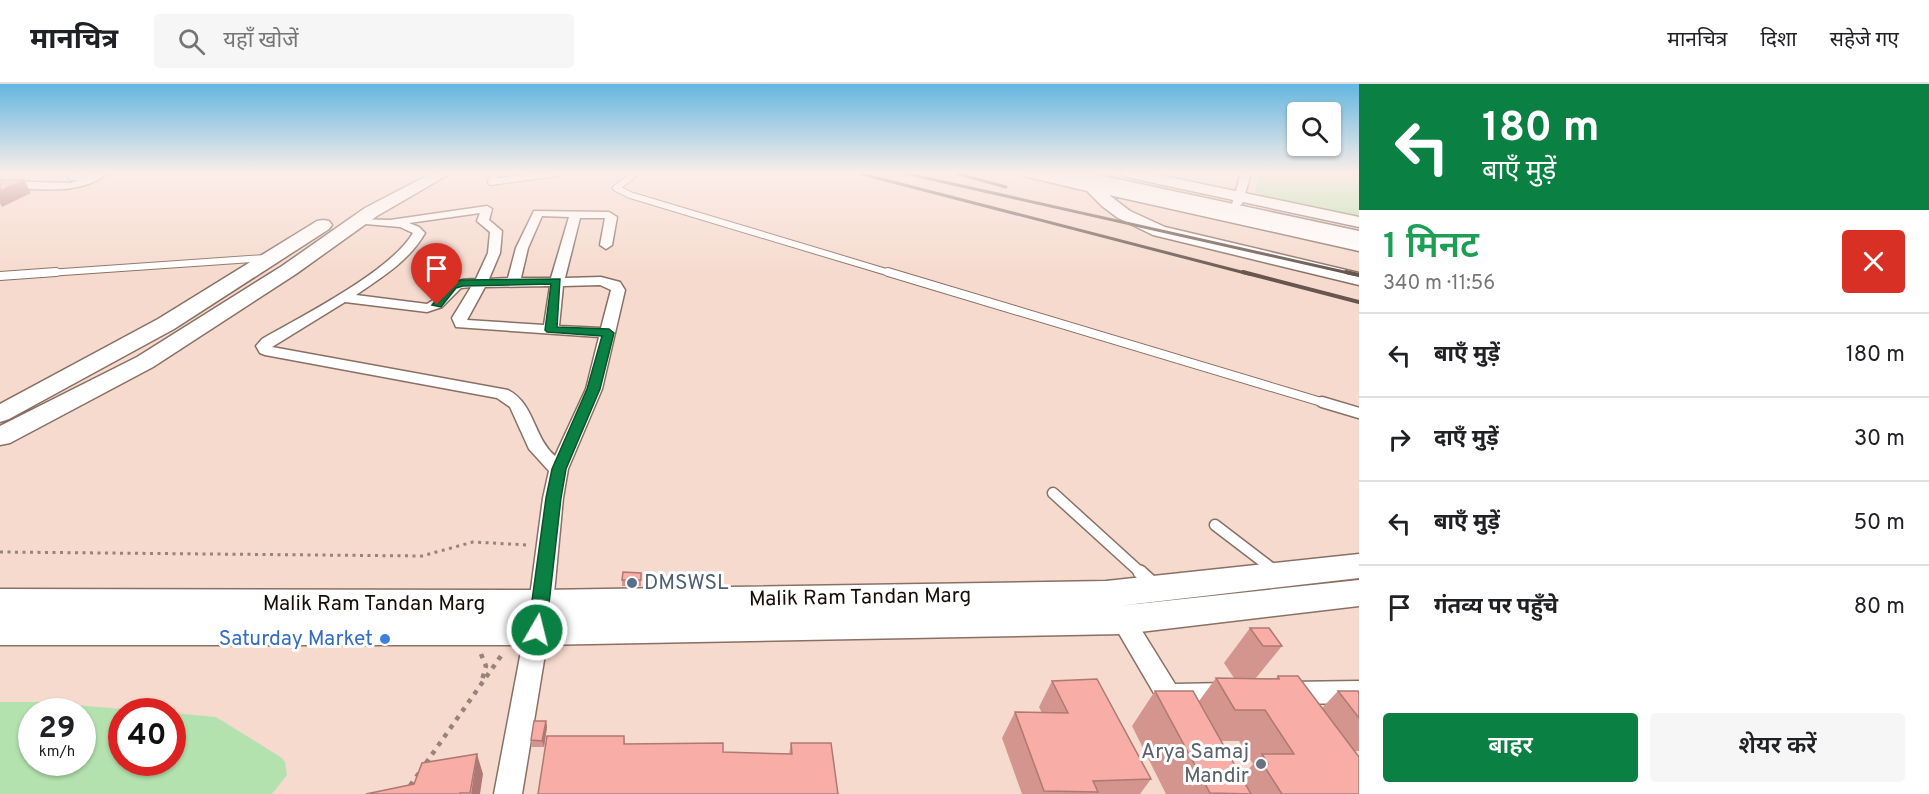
<!DOCTYPE html>
<html lang="hi">
<meta charset="utf-8">
<style>
body{margin:0;font-family:Overpass,"Noto Sans Devanagari",sans-serif;background:#f6f6f6;color:#202124;height:100vh;display:flex;flex-direction:column;font-size:22px;white-space:nowrap}
*{box-sizing:border-box;margin:0}
p{font-size:20px;color:#757577}
.icon{flex:none;width:33px;height:33px;fill:none;stroke:currentColor;stroke-width:2;stroke-linecap:round;stroke-linejoin:round}
.map{position:relative;flex:1;overflow:hidden}
.sheet{display:flex;flex-direction:column;background:#fff;width:570px}
.sheet>*{flex:none}
.top-card{background:#0b8043;color:#fff;overflow:hidden}
.fabs{position:absolute;left:1287px;top:18px;display:grid;gap:12px}
.fabs a{display:grid;place-items:center;width:54px;height:54px;border-radius:6px;background:#fff;box-shadow:0 2px 4px #0004;font-size:30px}
.speed{position:absolute;left:18px;top:614px;display:flex;gap:12px;font-size:30px;font-weight:700;text-align:center}
.speed>*{display:grid;place-content:center;width:78px;height:78px;border-radius:50%;background:#fff;box-shadow:0 2px 4px #0004;line-height:1}
.speed small{font-size:15px;font-weight:400}
.speed .limit{border:9px solid #d22;background:#fff;color:#111}
.pin{position:absolute;display:grid;place-items:center;width:51px;height:51px;color:#fff;margin:-62px -26px;border-radius:50% 50% 50% 0;rotate:-45deg;box-shadow:0 0 6px #0007}
.pin .icon{rotate:45deg}
.me{position:absolute;width:66px;margin:-33px;rotate:8deg;stroke-linejoin:round;filter:drop-shadow(0 0 4px #0008)}
.turn{display:flex;align-items:center;gap:21px;height:126px;padding:0 24px;font-size:27px}
.turn .icon{width:78px;height:78px;stroke-width:2.5}
.turn b{display:block;font-size:42px;line-height:51px}
.round{display:grid;place-items:center;flex:none;width:63px;height:63px;border-radius:6px;background:#f6f6f6}
.summary{display:flex;align-items:center;justify-content:space-between;height:102px;padding:0 24px}
h1{font-size:36px;font-weight:600;line-height:45px;color:#1e9e55}
.cta{display:flex;gap:12px;margin-top:auto;padding:12px 24px}
.cta a{flex:1;height:69px;border-radius:6px;background:#0b8043;color:#fff;font-size:24px;font-weight:600;line-height:69px;text-align:center}
.cta a+a{background:#f6f6f6;color:#202124}
ul{padding:0;list-style:none}
li{display:flex;align-items:center;gap:18px;height:84px;padding:0 24px;border-top:2px solid #e0e0e0}
li div{flex:1}
li b{display:block;font-size:22px}
li em{font-style:normal}
header{display:flex;align-items:center;gap:36px;box-sizing:border-box;height:84px;padding:0 30px;background:#fff;border-bottom:2px solid #e0e0e0}
header strong{font-size:28px}
nav{display:flex;gap:33px;margin-inline-start:auto;font-size:21px}
.search{width:420px;height:54px;background:#f6f6f6;display:flex;align-items:center;gap:15px;box-sizing:border-box;padding:0 21px;border-radius:6px;color:#757577;font-size:22px}
main{display:flex;flex:1;min-height:0}
.map>svg:first-child{display:block}
.green{fill:#b4e2ae;fill-rule:evenodd}
.lines{fill:none;stroke-linecap:round;stroke-linejoin:round}
.lane-far3-casing{stroke:#897065;stroke-width:8}
.lane-far2-casing{stroke:#897065;stroke-width:10}
.lane-far1-casing{stroke:#897065;stroke-width:13}
.lane-casing{stroke:#897065;stroke-width:16}
.street-casing{stroke:#897065;stroke-width:3}
.secondary-casing{stroke:#897065;stroke-width:3}
.primary-casing{stroke:#897065;stroke-width:3}
.path-far1{stroke:#97837a;stroke-width:3;stroke-dasharray:3 4.5;stroke-linecap:butt}
.path{stroke:#97837a;stroke-width:4.5;stroke-dasharray:4.5 6;stroke-linecap:butt}
.lane-far3{stroke:#fff;stroke-width:6}
.lane-far2{stroke:#fff;stroke-width:8}
.lane-far1{stroke:#fff;stroke-width:10}
.lane{stroke:#fff;stroke-width:13}
.street{fill:#fff;fill-rule:evenodd}
.secondary{fill:#fff;fill-rule:evenodd}
.primary{fill:#fff;fill-rule:evenodd}
.rail-far1{stroke:#66564f;stroke-width:3}
.rail{stroke:#66564f;stroke-width:4}
.wall{fill:#d5958f;fill-rule:evenodd}
.shaded-wall{fill:#ae7974}
.building{fill:#f8ada6;stroke:#ae7974;stroke-width:1.5}
.route{fill:#0b8043;stroke:#07532c;stroke-width:1.5}
.service-dot{fill:#5c6f8a;stroke:#fff;stroke-width:2}
.shop-dot{fill:#3f7fe0;stroke:#fff;stroke-width:2}
.worship-dot{fill:#6b7280;stroke:#fff;stroke-width:2}
.labels{text-anchor:middle;dominant-baseline:central;stroke-width:6;stroke-linejoin:round;paint-order:stroke}
.near-service-label{font-size:21px;fill:#4e5e75;stroke:#fff;text-anchor:start}
.near-street-label{font-size:21px;fill:#180f0b;stroke:#fff}
.near-shop-label{font-size:21px;fill:#366cbe;stroke:#fff;text-anchor:end}
.near-worship-label{font-size:21px;fill:#5b616d;stroke:#fff;text-anchor:end}
</style>
<header>
<strong>मानचित्र</strong>
<div class="search"><svg class="icon" aria-label="search" viewBox="0 0 24 24"><circle cx="10" cy="10" r="6"/><path d="M15 15l6 6"/></svg>यहाँ खोजें</div>
<nav><a>मानचित्र</a><a>दिशा</a><a>सहेजे गए</a></nav>
</header>
<main>
<div class="map">
<svg width="1359" height="710" viewBox="0 0 1359 710">
<rect width="100%" height="100%" fill="#f6dace"/>
<path class="green" d="M1259,89H1359V133L1254,112Z
M0,618H39L146,627H122V678H172L173,629L216,633L282,674L285,678L287,691L272,710H0ZM32,627H82V678H32Z"/>
<g class="lines">
<g class="lane-far3-casing">
<path id="lane-far3" d="M497,89L491,98L558,89
M636,89L616,104L630,111L893,190
M71,93L94,94
M34,190L265,174"/>
</g>
<g class="lane-far2-casing">
<path id="lane-far2" d="M888,188L1328,320
M0,192L56,188"/>
</g>
<g class="lane-far1-casing">
<path id="lane-far1" d="M1322,318L1359,329
M1053,409L1141,489
M1215,441L1274,486"/>
</g>
<g class="lane-casing">
<path id="lane" d="M1140,488L1152,499"/>
</g>
<g class="street-casing">
<path id="street" d="M95,89H108C79,113 35,104 0,103V97L71,99Z
M1241,89H1251L1242,120L1237,123L1232,120Z
M487,122L492,125L489,136L502,147L500,169L489,195L508,194L516,164L534,127L609,128L617,133L612,161L606,165L600,161L605,134H580L565,194L601,193L620,198L625,206L602,305L568,385L563,414L553,520L549,526L541,529L533,526L529,520L543,414L549,387L529,365L510,323L497,314L265,271L260,269L256,262L262,255C302,232 390,188 413,149L400,143L354,139V135L390,136ZM480,129L477,137L490,148L488,169L476,195C443,195 450,207 427,220L356,211C382,193 409,177 425,149L419,143L409,139ZM542,132L569,133L551,194H521L528,164ZM600,201L611,206L601,244L559,242L563,202ZM550,202L544,241L467,236L485,203ZM471,203L452,234L456,243L599,253L586,305L555,372C533,353 535,320 508,306L272,263L345,218L427,228L442,223L461,204Z
M1123,527L1131,529L1175,600L1228,599L1237,602L1241,610L1237,618L1228,621L1189,622L1191,627L1187,635L1178,639L1169,635L1111,536L1115,529Z
M537,536L545,539L549,546L522,710H494L525,546L529,539Z
M1359,597V619L1289,620L1280,617L1276,609L1280,601L1289,598Z"/>
</g>
<g class="secondary-casing">
<path id="secondary" d="M432,89H451L377,132L296,190L153,283L10,359L0,361V342L137,273L282,182L365,124Z
M1022,89H1052L1359,157V167L1109,111L1130,127L1165,143L1359,189V201L1153,151L1118,134L1102,122L1087,107L1024,92Z
M1119,89H1150L1359,133V143L1126,93Z
M323,136L329,137L332,141L329,145L174,245L9,335L0,338V320L158,235L317,137Z
M1359,470V494L1118,522L1359,496V522L1123,550L537,561H0V505L541,506L1106,497Z"/>
</g>
<g class="primary-casing">
<path id="primary" d="M1056,89H1089L1359,147V159L1064,94Z"/>
</g>
<path class="path-far1" d="M0,468L422,472L473,458L528,461"/>
<path class="path" d="M481,570L486,582L482,596
M426,679L503,569
M404,710L419,689"/>
<use href="#lane-far3" class="lane-far3"/>
<use href="#lane-far2" class="lane-far2"/>
<use href="#lane-far1" class="lane-far1"/>
<use href="#lane" class="lane"/>
<use href="#street" class="street"/>
<use href="#secondary" class="secondary"/>
<use href="#primary" class="primary"/>
<path class="rail-far1" d="M858,89L1249,190
M904,89L1353,190
M955,89L1006,103"/>
<path class="rail" d="M1243,188L1359,218
M1346,188L1359,191"/>
</g>
<path class="wall" d="M641,489V502H622V496Z
M1250,544L1282,562L1256,594H1276L1278,592L1322,624L1338,607L1359,609V667H1355L1359,710H1166L1132,642L1155,607L1199,617L1216,594H1234L1224,579ZM1221,657H1239L1253,680L1242,693Z
M1052,597L1151,695L1140,710H1022L1002,654L1015,628L1042,629L1039,623Z
M546,637L547,643L544,663H532L531,656Z
M624,652L625,660L723,668L789,670L791,659L838,710H538Z"/>
<path class="shaded-wall" d="M24,96L31,109L2,123L0,119V107Z
M546,637L547,643L544,663L542,657Z
M477,670L483,690L480,710H471Z"/>
<path class="building" d="M0,96H24L0,107Z
M623,488L641,489V496H622Z
M1250,544H1269L1282,562H1263Z
M1278,592H1298L1359,673V710H1282L1264,682L1268,680L1262,670H1294L1265,626H1235L1216,594L1279,595Z
M1097,595L1151,695L1093,697L1098,708L1044,707L1015,628L1068,629L1052,597Z
M1155,607H1193L1251,710L1210,709Z
M1338,607H1358L1359,609V634Z
M534,637H546L542,657L531,656Z
M547,652H624V660L723,659V668L792,670L791,659H831L838,710H538Z
M477,670L470,709H460V710H366L414,700L422,679Z"/>
<linearGradient id="sky" x2="0" y2="1"><stop stop-color="#64b6e0"/><stop offset="0.47" stop-color="#fbeee9"/><stop offset="1" stop-color="#fbeee9" stop-opacity="0"/></linearGradient>
<rect width="1359" height="189" fill="url(#sky)"/>
<path class="route" d="M560,195L557,243L609,245L614,249L600,305L566,385L561,414L546,546L544,551L537,553L531,551L528,546L546,414L552,385L587,305L602,252L547,248L545,246L551,200L463,202L456,204L441,223L432,221L449,200L461,196Z"/>
<circle class="service-dot" cx="632" cy="499" r="6"/>
<circle class="shop-dot" cx="385" cy="555" r="6"/>
<circle class="worship-dot" cx="1261" cy="680" r="6"/>
<g class="labels">
<g class="near-service-label">
<text x="644" y="499">DMSWSL</text>
</g>
<g class="near-street-label">
<text transform="translate(860 514) rotate(-1)">Malik Ram Tandan Marg</text>
<text x="374" y="520">Malik Ram Tandan Marg</text>
</g>
<g class="near-shop-label">
<text x="373" y="555">Saturday Market</text>
</g>
<g class="near-worship-label">
<text x="1249" y="668">Arya Samaj<tspan x="1249" dy="24">Mandir</tspan></text>
</g>
</g>
</svg>
<div class="fabs">
<a><svg class="icon" aria-label="search" viewBox="0 0 24 24"><circle cx="10" cy="10" r="6"/><path d="M15 15l6 6"/></svg></a>
</div>
<div class="speed"><div>29<small>km/h</small></div><div class="limit">40</div></div>
<div class="pin" style="left:437px;top:221px;background:#d93025"><svg class="icon" aria-label="arrive" viewBox="0 0 24 24"><path d="M6 21V4h12l-3 4 3 4H6"/></svg></div>
<svg class="me" style="left:537px;top:546px" viewBox="-20 -20 40 40"><circle r="17" fill="#0b8043" stroke="#fff" stroke-width="3"/><path d="M0-11L8 9 0 5-8 9z" fill="#fff"/></svg>
</div>
<section class="sheet">
<div class="top-card">
<div class="turn"><svg class="icon" aria-label="left" viewBox="0 0 24 24"><path d="M17 20v-9H6M10 6l-5 5 5 5"/></svg><div><b>180 m</b>बाएँ मुड़ें</div></div>
</div>
<div class="summary"><div><h1>1 मिनट</h1><p>340 m · 11:56</p></div><a class="round" style="background:#d93025;color:#fff"><svg class="icon" aria-label="close" viewBox="0 0 24 24"><path d="M6 6l12 12M18 6L6 18"/></svg></a></div>
<ul>
<li><svg class="icon" aria-label="left" viewBox="0 0 24 24"><path d="M17 20v-9H6M10 6l-5 5 5 5"/></svg><div><b>बाएँ मुड़ें</b></div><em>180 m</em></li>
<li><svg class="icon" aria-label="right" viewBox="0 0 24 24"><path d="M7 20v-9h11M14 6l5 5-5 5"/></svg><div><b>दाएँ मुड़ें</b></div><em>30 m</em></li>
<li><svg class="icon" aria-label="left" viewBox="0 0 24 24"><path d="M17 20v-9H6M10 6l-5 5 5 5"/></svg><div><b>बाएँ मुड़ें</b></div><em>50 m</em></li>
<li><svg class="icon" aria-label="arrive" viewBox="0 0 24 24"><path d="M6 21V4h12l-3 4 3 4H6"/></svg><div><b>गंतव्य पर पहुँचे</b></div><em>80 m</em></li>
</ul>
<div class="cta"><a>बाहर</a><a>शेयर करें</a></div>
</section>
</main>
